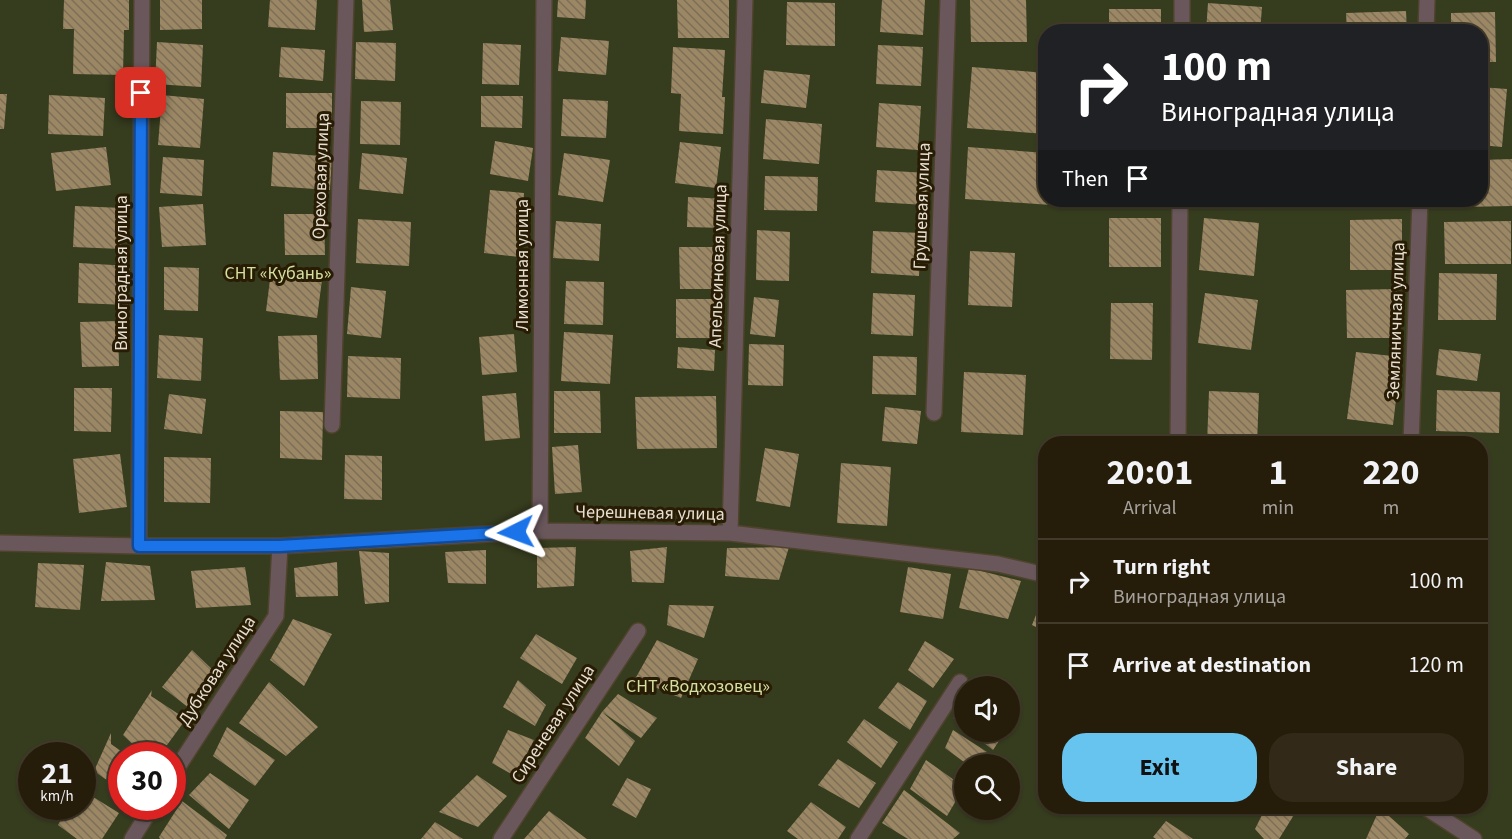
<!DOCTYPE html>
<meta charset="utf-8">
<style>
body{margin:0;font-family:"Source Sans 3",sans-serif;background:#322918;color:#f1f3f6;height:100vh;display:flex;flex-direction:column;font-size:22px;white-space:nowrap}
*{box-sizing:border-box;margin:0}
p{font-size:20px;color:#a4a19c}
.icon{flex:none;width:33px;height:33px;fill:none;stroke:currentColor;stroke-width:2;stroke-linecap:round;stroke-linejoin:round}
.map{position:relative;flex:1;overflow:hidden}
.side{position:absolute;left:1038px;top:436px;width:450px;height:378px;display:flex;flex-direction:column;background:#261c0a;border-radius:24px;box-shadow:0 2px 4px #0004,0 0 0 2px #423a2b}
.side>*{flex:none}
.hud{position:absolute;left:1038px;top:24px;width:450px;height:183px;border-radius:24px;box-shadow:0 2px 4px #0004,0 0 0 2px #423a2b;background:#202124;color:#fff;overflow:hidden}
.tools{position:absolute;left:954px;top:676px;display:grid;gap:12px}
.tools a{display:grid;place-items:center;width:66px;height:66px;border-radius:50%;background:#261c0a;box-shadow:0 2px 4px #0004,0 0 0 2px #423a2b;font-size:30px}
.speed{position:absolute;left:18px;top:742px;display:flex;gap:12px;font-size:30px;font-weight:700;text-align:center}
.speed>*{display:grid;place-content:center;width:78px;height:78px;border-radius:50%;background:#261c0a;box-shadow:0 2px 4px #0004,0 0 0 2px #423a2b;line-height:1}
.speed small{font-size:15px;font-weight:400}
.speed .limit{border:9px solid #d22;background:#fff;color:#111}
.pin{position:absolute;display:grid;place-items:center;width:51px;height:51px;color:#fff;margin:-26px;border-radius:12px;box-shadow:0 3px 9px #0006}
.me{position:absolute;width:66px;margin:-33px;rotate:267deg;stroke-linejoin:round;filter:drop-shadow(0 0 4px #0008)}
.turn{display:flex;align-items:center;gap:21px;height:126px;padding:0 24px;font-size:27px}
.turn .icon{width:78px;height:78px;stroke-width:2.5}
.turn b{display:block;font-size:42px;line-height:51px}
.then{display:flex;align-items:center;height:57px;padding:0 24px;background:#0003;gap:12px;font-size:22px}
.eta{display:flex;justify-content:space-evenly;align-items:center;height:102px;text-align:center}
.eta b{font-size:36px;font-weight:700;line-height:42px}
.action{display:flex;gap:12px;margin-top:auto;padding:12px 24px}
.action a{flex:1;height:69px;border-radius:24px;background:#66c4ef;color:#111;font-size:24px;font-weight:700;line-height:69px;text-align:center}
.action a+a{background:#322918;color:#f1f3f6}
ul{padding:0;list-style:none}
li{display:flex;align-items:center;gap:18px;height:84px;padding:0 24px;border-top:2px solid #423a2b}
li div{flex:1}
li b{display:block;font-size:22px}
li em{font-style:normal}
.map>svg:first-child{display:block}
.garden{fill:#363c1e;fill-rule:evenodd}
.building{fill:url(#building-back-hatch)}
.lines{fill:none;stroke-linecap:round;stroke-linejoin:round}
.minor-casing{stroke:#4f432c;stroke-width:18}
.minor{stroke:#69575c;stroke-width:15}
.route-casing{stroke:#114b97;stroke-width:15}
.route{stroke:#1a73e8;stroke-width:10}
.labels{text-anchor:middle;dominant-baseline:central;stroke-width:6;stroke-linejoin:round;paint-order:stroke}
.street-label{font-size:18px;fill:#e7dfd1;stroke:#281c04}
.park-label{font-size:18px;fill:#d3e0a0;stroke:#281c04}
</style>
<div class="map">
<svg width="1512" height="839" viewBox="0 0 1512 839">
<defs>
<pattern id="building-back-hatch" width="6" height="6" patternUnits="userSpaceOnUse" patternTransform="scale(1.5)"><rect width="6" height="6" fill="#9b8764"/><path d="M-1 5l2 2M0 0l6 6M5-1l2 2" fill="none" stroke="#7d6f57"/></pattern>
</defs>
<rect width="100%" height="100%" fill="#32250d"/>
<path class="garden" d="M0,0H1512V839H0ZM1046,32H1480V200H1046ZM1046,444H1480V807H1046ZM964,687H1010V732H964ZM32,756H82V807H32ZM122,756H172V807H122ZM964,765H1010V810H964Z"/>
<path class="building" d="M64,0H129V30H124L123,75L73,74L74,29H63Z
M160,0H202V29L160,30Z
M270,0H317L315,30L268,27Z
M362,0H390L393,30L364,32Z
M558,0H586L585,19L557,17Z
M677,0H729V38H678Z
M882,0H925L923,35L880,32Z
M970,0H1026L1027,42H971Z
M787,2L835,3V46L786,45Z
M1208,3L1262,7L1260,32H1206Z
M1109,9H1161V32H1109Z
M1406,11L1407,32H1347L1346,13Z
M1495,12L1496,62H1480V32H1451V13Z
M561,37L609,41L606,75L558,71Z
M157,42L203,45L201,87L155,84Z
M356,42L396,43L395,81L355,79Z
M483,43L521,45L519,85L482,84Z
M878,45L923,47L921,86L876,84Z
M281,47L325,50L323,81L279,77Z
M673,47L725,50L722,97H725L723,134L679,131L681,94L671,93Z
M972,67L1046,73V134L967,128Z
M764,70L810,75L806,108L761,103Z
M1480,87L1507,89L1502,147L1480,145Z
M286,93H332V128H286Z
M0,94H7L4,129H0Z
M49,95L105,98L103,136L48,134Z
M162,95L204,99L200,148L158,145Z
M481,96H523L522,128L481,127Z
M563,99L608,101L606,138L561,136Z
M361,101L401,102L400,145L360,144Z
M879,103L921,106L918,150L876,147Z
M766,119L822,124L819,164L763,159Z
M495,141L533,148L528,181L490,174Z
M680,142L721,147L716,188L675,183Z
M106,147L111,185L56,191L51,153Z
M968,147L1046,153V200H1052L1051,205L965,199Z
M273,152L332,157L330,190L271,186Z
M362,153L407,158L403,194L359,189Z
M564,153L610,160L603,202L558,195Z
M163,157L204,160L202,196L160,193Z
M1512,159V206L1463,207V200H1480V160Z
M877,170L927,173L926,205L875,202Z
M765,176L818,177L817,211L764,210Z
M490,190L524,193L520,257L484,253Z
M688,197L725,199L724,228L687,227Z
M1219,200H1268L1267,206L1219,202Z
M203,204L206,245L162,247L159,207Z
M75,206L123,208L121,249L73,247Z
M284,214H324L325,255H285Z
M1109,218H1161V267H1109Z
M1204,218L1259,223L1254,276L1199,270Z
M358,219L411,222L409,266L356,263Z
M1402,219V270H1350V220Z
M556,221L601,224L599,261L553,258Z
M1511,221V264H1445L1444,222Z
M757,230L790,232L789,281L756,280Z
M873,231L921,233L919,276L871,273Z
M679,247H719V289H680Z
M970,251L1015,253L1012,307L968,305Z
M79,263L130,266L128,305L78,303Z
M164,267L199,268L198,311L164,310Z
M271,272L322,280L317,318L266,311Z
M1439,273L1497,274L1496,320H1438Z
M566,281L604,282L603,325L564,324Z
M351,287L386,291L381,338L347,334Z
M1397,289V338H1347L1346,290Z
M873,293L915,295L913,336L871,334Z
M1205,293L1258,300L1251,350L1198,343Z
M754,297L779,300L775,337L750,334Z
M676,299H716V338H676Z
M1111,303H1153L1152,360L1110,359Z
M118,321L119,366L82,367L80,322Z
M564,332L613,335L610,384L561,381Z
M514,334L517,372L482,375L479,337Z
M159,335L203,338L201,381L157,378Z
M317,335L318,379L280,380L278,336Z
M749,344L784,345L783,386L748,385Z
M678,347L715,350L714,371L677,368Z
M1439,349L1481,354L1477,381L1436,375Z
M1356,352L1401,357L1393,425L1347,419Z
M348,356L401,358L400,399L347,397Z
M873,356L917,357L916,395L872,394Z
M964,372L1026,375L1023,435L961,432Z
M74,388H112L111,432L74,431Z
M1437,390L1500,392L1499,433L1436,431Z
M554,391H600L601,433H554Z
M1209,391L1259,393L1257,444H1207Z
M516,393L520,438L485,441L482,396Z
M169,394L206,399L202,434L164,429Z
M716,396L717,448L637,449L635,397Z
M885,407L921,411L917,444L882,441Z
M280,411L323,412L322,460L280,458Z
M578,445L582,492L555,494L552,447Z
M765,448L799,454L790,507L756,501Z
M120,454L127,507L79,513L73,459Z
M345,455L382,456V500L344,499Z
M164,457L211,458L210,503L164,502Z
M841,463L891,467L887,526L837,523Z
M576,547L574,586L537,588V548Z
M667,547L664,583L632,582L630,551Z
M789,547L779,580L725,576L727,548Z
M486,550V584L448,583L445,552Z
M359,551L389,553V602L365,604Z
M106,562L150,566L155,600L101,601Z
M337,562L338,596L296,597L294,568Z
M38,563L84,565L80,610L35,607Z
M245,567L251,605L196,608L191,571Z
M908,567L951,574L943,619L900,612Z
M969,568L1021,581L1008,619L959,608Z
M1046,590V632L1032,625Z
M669,605L714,606L704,638L667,625Z
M293,619L332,634L304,686L270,660Z
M536,634L577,658L562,684L520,658Z
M657,640L698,659L681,698L635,679Z
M925,641L954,659L933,688L908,670Z
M192,650L215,672L189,708L162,687Z
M518,680L546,705L535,726L503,707Z
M269,682L318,727L286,756L239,723Z
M898,682L927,701L910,730L878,708Z
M152,690L151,696L186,719L159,756H145L123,735Z
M618,694L657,718L641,738L602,712L635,741L619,766L585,738L602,712Z
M964,706V727L953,718Z
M864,719L898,742L881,768L847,742Z
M227,727L275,760L255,786L213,756Z
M508,730L534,740L515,776L492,763Z
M953,730L987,752L979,765H968L945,748Z
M970,732H1005L993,750Z
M111,733V744L128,756H122V791L94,771Z
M838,759L876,783L859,808L818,785Z
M926,760L964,787L947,816L910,789Z
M210,773L249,800L229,829L189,795Z
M477,775L507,796L478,827L439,812Z
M627,778L651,789L636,818L612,805Z
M82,790L119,813L102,839H77L58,825L68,807H82Z
M904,790L960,833L953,839H908L882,823Z
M182,801L227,835L225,839H160L159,837Z
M811,802L846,827L838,839H798L787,831Z
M1266,807H1293L1297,810L1279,839H1264L1255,829Z
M1380,808L1409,834L1405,839H1366Z
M549,811L587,839H524Z
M1166,821L1193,839H1156L1153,837Z
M435,822L463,839H421Z"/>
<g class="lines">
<g class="minor-casing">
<path id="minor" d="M1182,32V0
M1426,32L1427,0
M934,413L948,0
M332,425L346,0
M1178,444L1180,200
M1411,444L1420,200
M540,531L544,0
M730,533L745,0
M0,543L139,546H280L540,531L730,533L998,564L1046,575
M139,546L142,0
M172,776L276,616L280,546
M1425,807L1474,839
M132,839L152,807
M501,839L638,631
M858,839L960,682"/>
</g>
<use href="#minor" class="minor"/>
</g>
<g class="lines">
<g class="route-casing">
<path id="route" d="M141,93L139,546H280L516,532"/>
</g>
<use href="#route" class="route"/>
</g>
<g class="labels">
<g class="street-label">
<text transform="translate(321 176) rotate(-88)">Ореховая улица</text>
<text transform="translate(922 206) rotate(-88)">Грушевая улица</text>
<text transform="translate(522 265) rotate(-90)">Лимонная улица</text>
<text transform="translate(718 266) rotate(-88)">Апельсиновая улица</text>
<text transform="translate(121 273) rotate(-90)">Виноградная улица</text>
<text transform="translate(1396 321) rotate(-88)">Земляничная улица</text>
<text transform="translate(650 513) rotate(1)">Черешневая улица</text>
<text transform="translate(217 671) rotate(-57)">Дубковая улица</text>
<text transform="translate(553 724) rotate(-57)">Сиреневая улица</text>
</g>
<g class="park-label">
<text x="278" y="273">СНТ «Кубань»</text>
<text x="698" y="686">СНТ «Водхозовец»</text>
</g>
</g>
</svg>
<div class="tools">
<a><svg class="icon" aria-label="sound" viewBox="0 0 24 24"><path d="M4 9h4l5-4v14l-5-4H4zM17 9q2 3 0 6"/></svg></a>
<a><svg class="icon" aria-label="search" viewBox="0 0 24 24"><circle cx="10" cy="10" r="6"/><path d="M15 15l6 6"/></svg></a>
</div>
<div class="speed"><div>21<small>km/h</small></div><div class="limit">30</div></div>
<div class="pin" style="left:141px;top:93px;background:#d93025"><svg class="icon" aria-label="arrive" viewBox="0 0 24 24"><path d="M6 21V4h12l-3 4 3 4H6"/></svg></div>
<svg class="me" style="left:516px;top:532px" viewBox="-20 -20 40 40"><path d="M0-17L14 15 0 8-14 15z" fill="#1a73e8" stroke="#fff" stroke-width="4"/></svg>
<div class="hud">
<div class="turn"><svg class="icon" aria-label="right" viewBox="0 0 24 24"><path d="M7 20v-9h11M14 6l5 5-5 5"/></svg><div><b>100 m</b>Виноградная улица</div></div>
<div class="then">Then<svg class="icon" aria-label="arrive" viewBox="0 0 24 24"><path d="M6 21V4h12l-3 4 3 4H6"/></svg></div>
</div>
<section class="side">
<div class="eta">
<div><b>20:01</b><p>Arrival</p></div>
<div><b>1</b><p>min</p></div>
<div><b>220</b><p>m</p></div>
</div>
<ul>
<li><svg class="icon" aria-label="right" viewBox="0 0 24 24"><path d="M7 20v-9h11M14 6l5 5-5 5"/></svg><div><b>Turn right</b><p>Виноградная улица</p></div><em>100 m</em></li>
<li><svg class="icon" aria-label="arrive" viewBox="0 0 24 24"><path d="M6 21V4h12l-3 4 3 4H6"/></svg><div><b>Arrive at destination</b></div><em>120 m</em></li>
</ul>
<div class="action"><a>Exit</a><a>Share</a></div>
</section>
</div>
